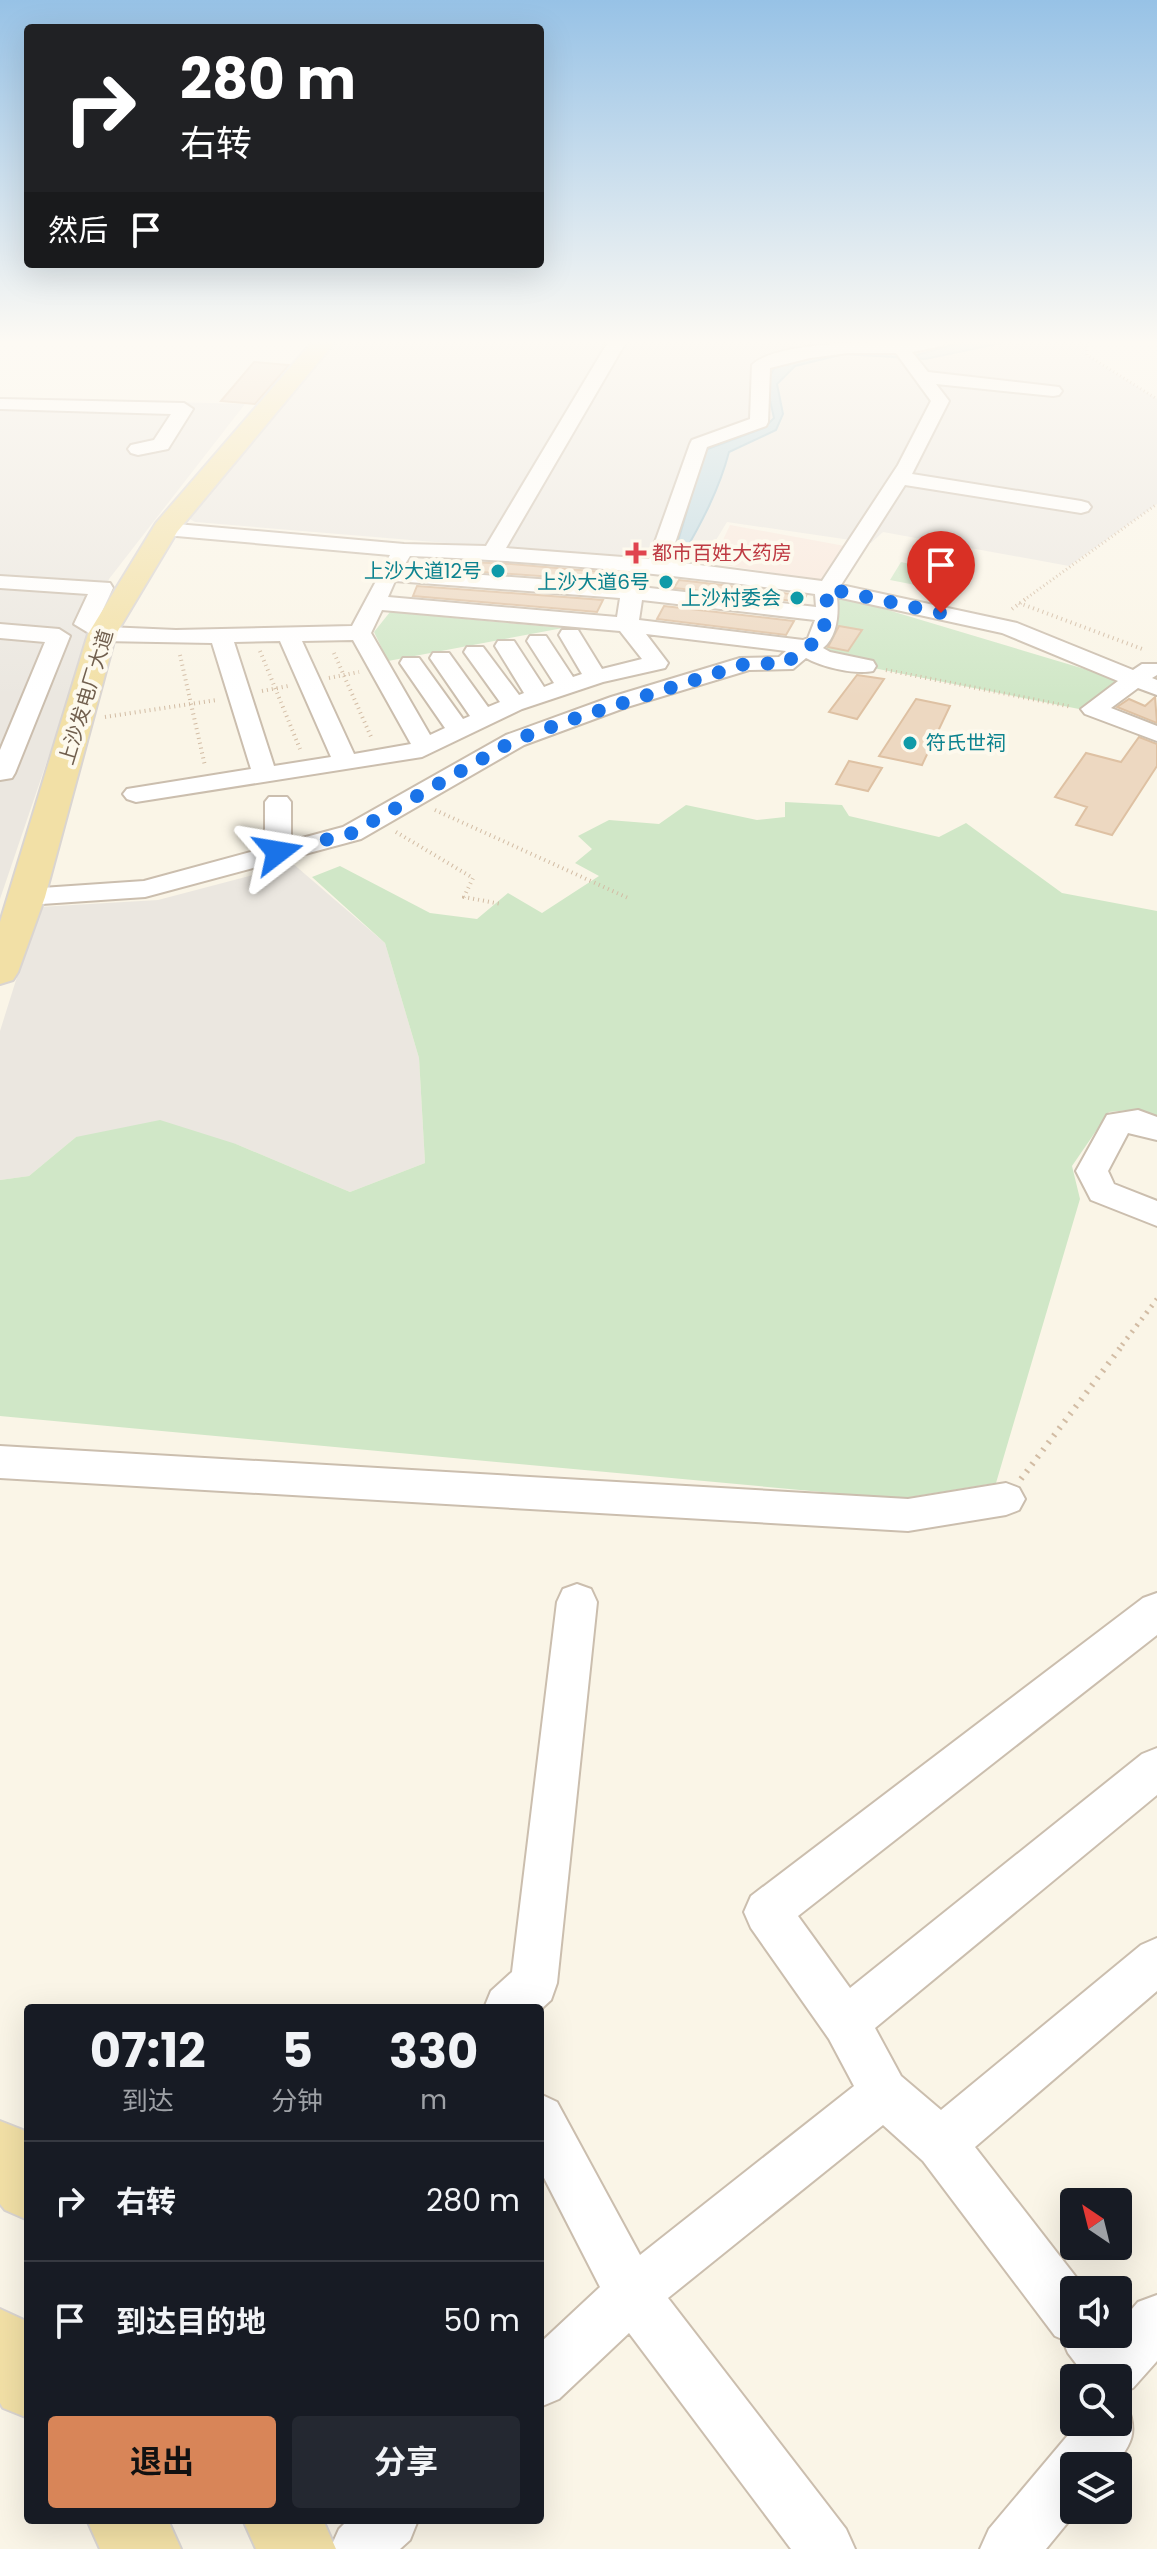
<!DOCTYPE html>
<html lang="zh">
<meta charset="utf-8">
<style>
body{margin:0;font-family:Poppins,"Noto Sans SC",sans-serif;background:#242831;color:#f1f3f6;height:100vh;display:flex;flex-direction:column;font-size:30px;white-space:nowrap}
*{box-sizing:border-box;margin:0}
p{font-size:26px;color:#9ea1a6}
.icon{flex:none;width:44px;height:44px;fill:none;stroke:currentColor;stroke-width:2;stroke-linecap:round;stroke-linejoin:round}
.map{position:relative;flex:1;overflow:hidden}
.drawer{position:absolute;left:24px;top:2004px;width:520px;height:520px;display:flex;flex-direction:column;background:#171b24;border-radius:8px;box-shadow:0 8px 32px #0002}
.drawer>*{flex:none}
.guide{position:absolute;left:24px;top:24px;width:520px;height:244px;border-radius:8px;box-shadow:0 8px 32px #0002;background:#202124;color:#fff;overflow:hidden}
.needle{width:52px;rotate:325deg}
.tools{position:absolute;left:1060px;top:2188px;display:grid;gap:16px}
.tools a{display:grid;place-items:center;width:72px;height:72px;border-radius:8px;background:#171b24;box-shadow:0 8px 32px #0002;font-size:40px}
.pin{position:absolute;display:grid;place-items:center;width:68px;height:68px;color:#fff;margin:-82px -34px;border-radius:50% 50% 50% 0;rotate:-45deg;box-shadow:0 0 8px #0007}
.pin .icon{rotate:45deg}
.me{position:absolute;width:88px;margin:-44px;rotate:76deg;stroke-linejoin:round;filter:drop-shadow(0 0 6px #0008)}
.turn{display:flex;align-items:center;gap:28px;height:168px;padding:0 24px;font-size:36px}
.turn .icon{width:104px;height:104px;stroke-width:2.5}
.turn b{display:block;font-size:56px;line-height:68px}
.then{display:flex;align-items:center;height:76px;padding:0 24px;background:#0003;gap:16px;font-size:30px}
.eta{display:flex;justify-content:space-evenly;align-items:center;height:136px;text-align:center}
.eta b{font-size:48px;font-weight:700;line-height:56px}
.cta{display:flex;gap:16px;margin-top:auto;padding:16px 24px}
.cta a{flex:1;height:92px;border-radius:8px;background:#d88558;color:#111;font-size:32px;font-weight:700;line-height:92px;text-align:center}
.cta a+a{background:#242831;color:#f1f3f6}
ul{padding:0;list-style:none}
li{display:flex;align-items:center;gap:24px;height:120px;padding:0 24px;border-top:2px solid #363941}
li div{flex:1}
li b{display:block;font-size:30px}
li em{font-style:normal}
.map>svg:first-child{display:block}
.commercial{fill:#f9e8dc}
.industrial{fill:#ebe7e0}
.green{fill:#d0e7c7}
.water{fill:#bdd8e2;stroke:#a4c6d3;stroke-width:2}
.building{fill:#edd8c1;stroke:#dec1a3;stroke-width:2}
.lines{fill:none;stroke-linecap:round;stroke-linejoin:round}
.minor-casing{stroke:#cbbeae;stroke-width:4}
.major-casing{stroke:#dad5d1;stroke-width:4}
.path-far3{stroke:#d2bca4;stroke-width:3;stroke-dasharray:1 3;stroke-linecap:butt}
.path-far2{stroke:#d2bca4;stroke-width:4;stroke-dasharray:1 4;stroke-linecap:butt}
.path-far1{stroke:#d2bca4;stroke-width:5;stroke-dasharray:2 6;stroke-linecap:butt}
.path{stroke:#d2bca4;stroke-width:6;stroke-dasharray:2 7;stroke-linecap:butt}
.minor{fill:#fff;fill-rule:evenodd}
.major{fill:#f2e0a6;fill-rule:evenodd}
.route{stroke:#1a73e8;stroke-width:14;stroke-dasharray:0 25.2}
.health-dot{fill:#e0444e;stroke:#fdf9ed;stroke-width:3}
.culture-dot{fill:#0f9aa8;stroke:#fdf9ed;stroke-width:3}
.labels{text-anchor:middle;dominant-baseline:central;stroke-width:8;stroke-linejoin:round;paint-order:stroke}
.far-health-label{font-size:20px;fill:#be3a42;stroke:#fdf9ed;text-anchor:start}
.far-culture-label{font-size:20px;fill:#0d838f;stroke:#fdf9ed;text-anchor:end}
.far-street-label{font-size:20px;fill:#715f4e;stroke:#fdf9ed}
</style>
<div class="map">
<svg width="1157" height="2549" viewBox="0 0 1157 2549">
<rect width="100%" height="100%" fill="#faf5e7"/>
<path class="commercial" d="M730,525L845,546L823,581L712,563Z"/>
<path class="industrial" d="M337,342H1087V356L1157,399V504L1069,566L883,532L871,543L727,522L702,563H686L195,522L188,518Z
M0,397L245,404L109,579L0,899Z
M291,862L385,943L419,1058L425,1163L350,1192L236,1144L76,1137L29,1176L0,1180V1031L39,907L158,900L283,867Z"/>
<path class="green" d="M901,562L972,577L961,594L890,580Z
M831,593L1128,682L1093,709H1079L823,658L818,641Z
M390,612L563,628L388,661L374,632Z
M785,802L842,805L849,816L939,837L966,823L1062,893L1157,911V1122L1129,1110L1109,1112L1072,1166L1080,1199L996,1483L898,1499L0,1416V1180L29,1176L76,1137L160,1120L236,1144L350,1192L425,1163L419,1058L385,943L312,877L340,866L430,913L477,919L508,893L542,913L599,876L575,863L592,849L578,836L609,820L659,824L686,805L757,820L785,817Z"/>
<path class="water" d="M963,342H1006L925,359L844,354L795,366L777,384L783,414L776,430L729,452C719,490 701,524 681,558H673L705,450L764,428L774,418L766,383L775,367L804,356L845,350L917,355Z"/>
<path class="building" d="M254,362L289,365L255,404L221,401Z
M428,560L511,564L613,573L610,581L424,568Z
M679,580L714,584L806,596L803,602L674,588Z
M417,586L603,600L597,612L413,596Z
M664,606L794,621L786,635L657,619Z
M839,626L862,630L848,651L828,647Z
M857,675L884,679L857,719L829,712Z
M1155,697L1157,723L1117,707L1129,699L1145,706Z
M916,699L950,706L922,765L879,756Z
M1139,737L1157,744V766L1112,835L1076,825L1087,807L1055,797L1086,753L1121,762Z
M849,761L882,768L868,791L836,784Z"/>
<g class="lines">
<g class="minor-casing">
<path id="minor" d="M608,342H626L506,548L649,559L690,444L692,440L750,419L752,365C779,338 907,342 944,342L942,346L912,352L928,372L1059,387L1062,391L1059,395L1053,396L936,384L949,401L912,474L1081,501L1088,503L1091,507L1088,511L1081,513L905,485L841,585L1017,623L1133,670L1142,664H1157V675L1152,678L1157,680V695L1138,688L1111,708L1157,726V741L1085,714L1081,709L1118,681L1002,633L837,597C839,614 837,637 823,648L830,652L873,661L876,666L873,671C855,675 822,667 806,658L793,669L749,670L627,707L524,745L361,839L145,897L27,905L17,903L13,897L17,891L27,889L144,881L265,848V802L269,797H287L291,802V841L343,827L506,735L611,697L740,658L779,657L786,651L646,634L668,663L665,668L603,682L522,709L422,757L136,802L127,799L123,794L127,789L251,769L212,643L102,641L74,624L88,594L0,588V576L110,583L113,588L97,622L107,627L176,630L352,626L390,555L165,535L155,529L165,523L404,544L486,546ZM848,353H896L931,401L898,465L822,581L669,561L707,447L766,426L768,422L770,368L810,358ZM410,556C546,561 680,575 815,594L816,607L632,586L402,569ZM395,581L620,598L617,617L388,597ZM642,600L815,620L808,638L803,640L639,620ZM382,610L620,631L642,659L602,669L578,630H562L559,635L582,674L573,677L546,636H530L527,641L554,683L544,687L514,641H498L495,646L524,693L519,695L483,647H467L464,652L500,702L488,707L449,653H433L430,658L470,716L463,719L419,658H403L400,663L445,728L430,735L371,633ZM353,640L411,744L354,754L302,641ZM280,641L331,757L274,766L234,642Z
M0,399L184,403L193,409L168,449L138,455L131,453L128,449L131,445L154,440L171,414L0,409Z
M0,624L59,629L70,636L15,773L12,778L0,780V750L45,642L0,638Z
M1138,1110L1157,1117V1140L1128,1133L1108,1171L1114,1184L1157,1201V1226L1091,1200L1076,1171L1107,1115Z
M0,1446L908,1499L1006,1483L1019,1488L1025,1499L1019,1510L1006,1515L908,1531L0,1478Z
M577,1584L591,1589L597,1602L557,1983L551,2000L540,2010L484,2008L491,1991L512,1972L557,1602L563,1589Z
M1157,1593V1635L798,1916L850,1988L1142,1754L1157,1748V1795L875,2028L901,2076L941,2110L1141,1945L1157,1938V1991L975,2147L1086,2290H1074V2334H1118V2325L1138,2302L1157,2295V2361L1133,2388L1118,2394V2378H1087L1068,2353L1062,2339L1055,2336L923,2161L883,2125L668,2298L846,2529L855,2549H791L629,2333L559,2399L540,2407V2343L600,2287L540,2170V2094L557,2102L640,2255L854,2086L829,2039L751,1928L744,1912L751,1896L1143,1598Z
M1118,2399L1126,2403C1138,2431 1133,2443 1114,2466H1074V2510H1078L1046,2549H980L989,2529L1079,2422H1118Z
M348,2520H418L410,2540L400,2549H330L339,2529Z"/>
</g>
<g class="major-casing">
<path id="major" d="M312,342H335L177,532L116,634L45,897L18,972L13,980L0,984V922L88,634L156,523Z
M0,2121L23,2130L28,2136V2220L5,2210L0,2204Z
M0,2309L24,2320L28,2324V2418L3,2408L0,2403Z
M87,2520H168L181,2549H100Z
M243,2520H323L336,2549H256Z"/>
</g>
<path class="path-far3" d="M1087,342V355L1157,399
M1024,600L1157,504"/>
<path class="path-far2" d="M1019,603L1145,650
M1012,609L1027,598
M260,651L300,749
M334,653L372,739
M180,655L205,766
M886,670L1072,707
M329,678L359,672
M262,691L288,686
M105,717L217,700
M435,810L628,898
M396,832L473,878L464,897L501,904"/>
<path class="path-far1" d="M1122,1345L1157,1299"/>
<path class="path" d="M1021,1479L1124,1343"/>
<use href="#minor" class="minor"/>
<use href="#major" class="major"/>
</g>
<linearGradient id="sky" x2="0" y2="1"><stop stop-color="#97c2e6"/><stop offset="0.49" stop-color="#fdfaf4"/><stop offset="1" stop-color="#fdfaf4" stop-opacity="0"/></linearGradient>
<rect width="1157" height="698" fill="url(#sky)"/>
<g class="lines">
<path class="route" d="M278,852L352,833L515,740L576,718L748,663L785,664L805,647L818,642L828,615L826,592L830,589L941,613"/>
</g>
<path class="health-dot" d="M632 541h8v8h8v8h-8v8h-8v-8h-8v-8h8z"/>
<g class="culture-dot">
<circle cx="498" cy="571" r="8"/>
<circle cx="666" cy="582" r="8"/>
<circle cx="797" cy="598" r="8"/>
<circle cx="910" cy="743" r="8"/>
</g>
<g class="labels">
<g class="far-health-label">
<text x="652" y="553">都市百姓大药房</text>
</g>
<g class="far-culture-label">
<text x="482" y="571">上沙大道12号</text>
<text x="650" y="582">上沙大道6号</text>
<text x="781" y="598">上沙村委会</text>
<text x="926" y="743" text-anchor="start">符氏世祠</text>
</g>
<g class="far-street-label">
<text transform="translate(86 697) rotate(-73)">上沙发电厂大道</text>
</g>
</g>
</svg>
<div class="tools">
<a><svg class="needle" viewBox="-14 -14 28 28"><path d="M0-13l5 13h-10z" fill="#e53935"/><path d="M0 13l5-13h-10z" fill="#9ea1a6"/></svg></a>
<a><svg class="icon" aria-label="sound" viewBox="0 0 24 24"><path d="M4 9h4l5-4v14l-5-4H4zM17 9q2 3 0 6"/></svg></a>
<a><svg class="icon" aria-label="search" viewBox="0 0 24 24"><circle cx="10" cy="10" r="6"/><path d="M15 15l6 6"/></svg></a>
<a><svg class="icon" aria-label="layers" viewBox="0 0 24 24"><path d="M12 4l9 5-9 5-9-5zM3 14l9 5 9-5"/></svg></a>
</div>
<div class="pin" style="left:941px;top:613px;background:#d93025"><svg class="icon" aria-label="arrive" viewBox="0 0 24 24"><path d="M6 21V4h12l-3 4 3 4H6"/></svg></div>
<svg class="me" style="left:278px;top:852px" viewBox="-20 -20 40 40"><path d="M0-17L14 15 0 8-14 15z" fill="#1a73e8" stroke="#fff" stroke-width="4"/></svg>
<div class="guide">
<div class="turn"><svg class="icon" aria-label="right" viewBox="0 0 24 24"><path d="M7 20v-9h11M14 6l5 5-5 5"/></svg><div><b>280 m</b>右转</div></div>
<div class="then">然后<svg class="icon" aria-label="arrive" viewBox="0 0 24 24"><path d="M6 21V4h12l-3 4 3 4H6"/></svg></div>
</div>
<section class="drawer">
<div class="eta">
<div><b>07:12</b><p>到达</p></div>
<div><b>5</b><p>分钟</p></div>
<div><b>330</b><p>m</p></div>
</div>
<ul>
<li><svg class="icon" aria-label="right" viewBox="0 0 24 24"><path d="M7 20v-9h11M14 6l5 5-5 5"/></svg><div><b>右转</b></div><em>280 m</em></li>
<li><svg class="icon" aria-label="arrive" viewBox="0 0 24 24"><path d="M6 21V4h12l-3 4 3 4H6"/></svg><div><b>到达目的地</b></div><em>50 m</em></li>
</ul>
<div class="cta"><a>退出</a><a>分享</a></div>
</section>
</div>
